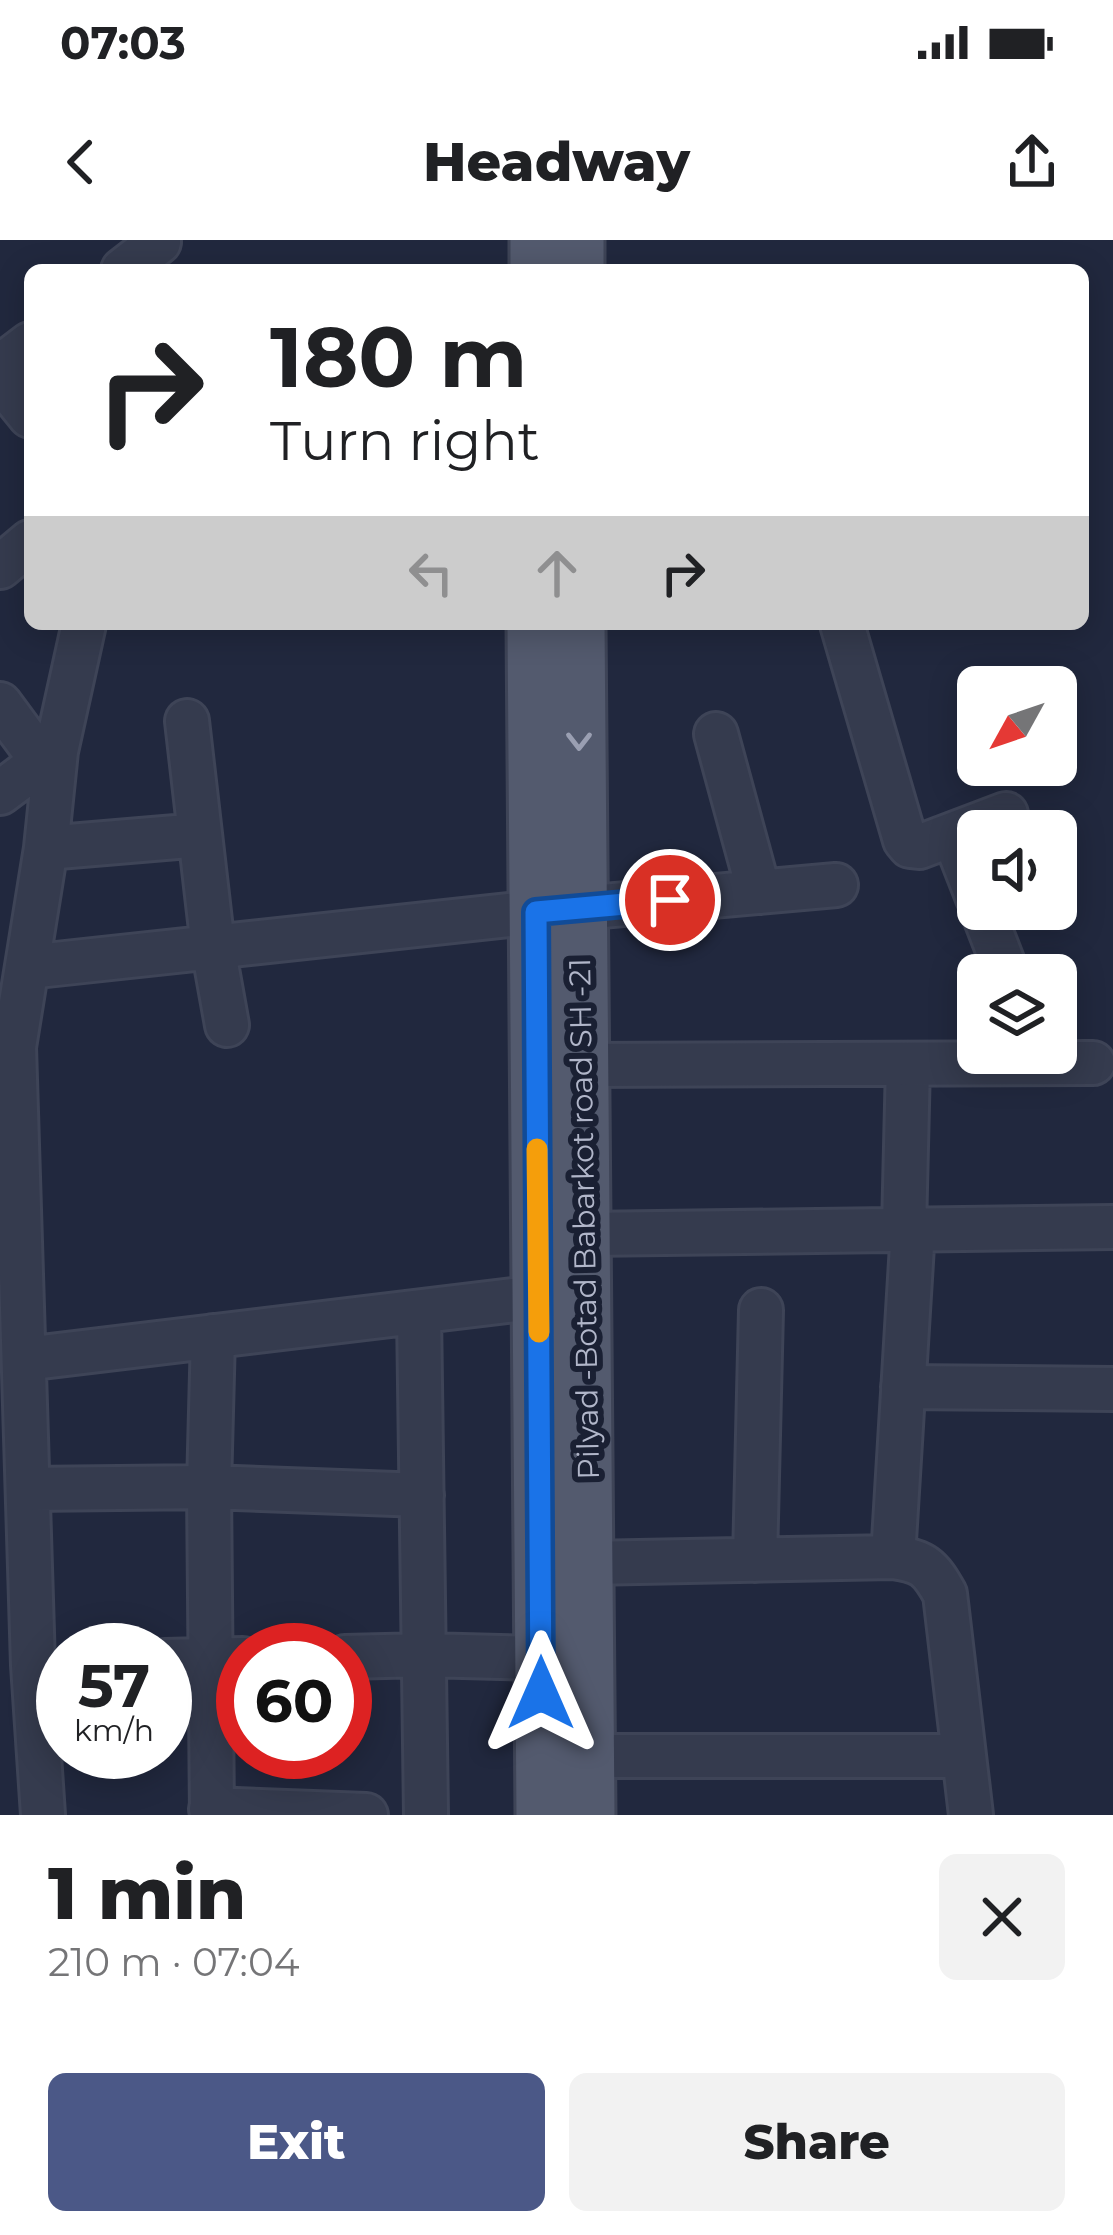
<!DOCTYPE html>
<meta charset="utf-8">
<style>
body{margin:0;font-family:Montserrat,sans-serif;background:#f2f2f2;color:#202124;height:100vh;display:flex;flex-direction:column;font-size:45px;white-space:nowrap}
*{box-sizing:border-box;margin:0}
p{font-size:39px;color:#757577}
.icon{flex:none;width:66px;height:66px;fill:none;stroke:currentColor;stroke-width:2;stroke-linecap:round;stroke-linejoin:round}
.map{position:relative;height:1575px;overflow:hidden}
.details{display:flex;flex-direction:column;background:#fff;flex:1}
.details>*{flex:none}
.hud{position:absolute;left:24px;top:24px;width:1065px;height:366px;border-radius:18px;box-shadow:0 6px 30px #0003;background:#fff;color:#202124;overflow:hidden}
.needle{width:78px;rotate:230deg}
.fabs{position:absolute;left:957px;top:426px;display:grid;gap:24px}
.fabs a{display:grid;place-items:center;width:120px;height:120px;border-radius:18px;background:#fff;box-shadow:0 6px 30px #0003;font-size:60px}
.speed{position:absolute;left:36px;top:1383px;display:flex;gap:24px;font-size:60px;font-weight:700;text-align:center}
.speed>*{display:grid;place-content:center;width:156px;height:156px;border-radius:50%;background:#fff;box-shadow:0 6px 30px #0003;line-height:1}
.speed small{font-size:30px;font-weight:400}
.speed .limit{border:18px solid #d22;background:#fff;color:#111}
.pin{position:absolute;display:grid;place-items:center;width:102px;height:102px;color:#fff;margin:-51px;border:6px solid #fff;border-radius:50%;box-shadow:0 3px 12px #0007}
.me{position:absolute;width:132px;margin:-66px;rotate:0deg;stroke-linejoin:round;filter:drop-shadow(0 0 9px #0008)}
.turn{display:flex;align-items:center;gap:42px;height:252px;padding:0 48px;font-size:54px}
.turn .icon{width:156px;height:156px;stroke-width:2.5}
.turn b{display:block;font-size:84px;line-height:102px}
.lanes{display:flex;align-items:center;height:114px;padding:0 48px;background:#0003;justify-content:center;gap:60px;direction:ltr}
.lanes .off{opacity:.35}
.round{display:grid;place-items:center;flex:none;width:126px;height:126px;border-radius:18px;background:#f2f2f2}
.summary{display:flex;align-items:center;justify-content:space-between;height:204px;padding:0 48px}
h1{font-size:72px;font-weight:800;line-height:90px}
.action{display:flex;gap:24px;margin-top:auto;padding:24px 48px}
.action a{flex:1;height:138px;border-radius:18px;background:#4b5887;color:#fff;font-size:48px;font-weight:800;line-height:138px;text-align:center}
.action a+a{background:#f2f2f2;color:#202124}
.status{display:flex;justify-content:space-between;align-items:center;height:84px;padding:0 60px;background:#fff;direction:ltr}
.status svg{height:33px;fill:currentColor}
header{display:flex;justify-content:space-between;align-items:center;height:156px;padding:0 48px;background:#fff;font-size:54px;font-weight:800}
.map>svg:first-child{display:block}
.lines{fill:none;stroke-linecap:round;stroke-linejoin:round}
.minor-casing{stroke:#3e4457;stroke-width:48}
.major-casing{stroke:#3e4457;stroke-width:57}
.minor{stroke:#353b4e;stroke-width:42}
.major{stroke:#535a6e;stroke-width:51}
.oneway{stroke:#9a9fb2}
.route-casing{stroke:#114b97;stroke-width:30}
.route{stroke:#1a73e8;stroke-width:21}
.slow{stroke:#f59e0b;stroke-width:21}
.labels{text-anchor:middle;dominant-baseline:central;stroke-width:12;stroke-linejoin:round;paint-order:stroke}
.street-label{font-size:30px;fill:#b1b6c9;stroke:#1a2033}
</style>
<div class="status"><b>07:03</b><svg viewBox="0 0 49 12"><path d="M0 12V9h3v3zM5 12V6h3v6zM10 12V3h3v9zM15 12V0h3v12zM26 1h20v11H26zM47 4h2v5h-2z"/></svg></div>
<header><svg class="icon" aria-label="back" viewBox="0 0 24 24"><path d="M15 5l-7 7 7 7"/></svg>Headway<svg class="icon" aria-label="share" viewBox="0 0 24 24"><path d="M12 15V3M7 8l5-5 5 5M5 13v7h14v-7"/></svg></header>
<div class="map">
<svg width="1113" height="1575" viewBox="0 0 1113 1575">
<rect width="100%" height="100%" fill="#21283e"/>
<g class="lines">
<g class="minor-casing">
<path id="minor" d="M123,30L159,2
M0,127L30,104
M0,139L30,176
M0,327L30,302
M842,384L905,600L910,606L919,607L1006,574
M0,464L42,521
M187,481L213,707L227,785
M716,494L759,652
M0,553L56,511
M953,594L978,658
M46,608L200,595
M982,669L1006,731
M28,727L536,672L836,645
M583,825L1093,823
M904,989L908,824
M585,994L1113,987
M419,1072L426,1575
M25,1119L539,1057
M903,1147L1113,1149
M28,1249L209,1247L422,1255
M893,1317L913,989
M755,1320L761,1070
M588,1323L893,1317C923,1321 930,1327 945,1354L971,1575
M345,1417L425,1415L541,1418
M165,1421L243,1419
M589,1516H964
M211,1569L366,1575
M43,1575L33,1425L14,807L46,608L56,511L84,384
M212,1575L209,1247L213,1096"/>
</g>
<g class="major-casing">
<path id="major" d="M578,0V30
M536,30V0
M533,384L542,1575
M579,384L589,1575"/>
</g>
<use href="#minor" class="minor"/>
<use href="#major" class="major"/>
</g>
<defs><path id="oneway-chevron" d="M-2-3.5L2.5 0L-2 3.5" fill="none" stroke-width="1.6" stroke-linecap="round" stroke-linejoin="round" transform="scale(3)"/></defs>
<use class="oneway" href="#oneway-chevron" transform="translate(579 501) rotate(90)"/>
<g class="lines">
<g class="route-casing">
<path id="route" d="M541,1453L536,672L670,660"/>
</g>
<use href="#route" class="route"/>
<path class="slow" d="M537,909L539,1092"/>
</g>
<g class="labels">
<g class="street-label">
<text transform="translate(584 979) rotate(-91)">Pilyad -Botad Babarkot road SH -21</text>
</g>
</g>
</svg>
<div class="fabs">
<a><svg class="needle" viewBox="-14 -14 28 28"><path d="M0-13l5 13h-10z" fill="#e53935"/><path d="M0 13l5-13h-10z" fill="#757577"/></svg></a>
<a><svg class="icon" aria-label="sound" viewBox="0 0 24 24"><path d="M4 9h4l5-4v14l-5-4H4zM17 9q2 3 0 6"/></svg></a>
<a><svg class="icon" aria-label="layers" viewBox="0 0 24 24"><path d="M12 4l9 5-9 5-9-5zM3 14l9 5 9-5"/></svg></a>
</div>
<div class="speed"><div>57<small>km/h</small></div><div class="limit">60</div></div>
<div class="pin" style="left:670px;top:660px;background:#d93025"><svg class="icon" aria-label="arrive" viewBox="0 0 24 24"><path d="M6 21V4h12l-3 4 3 4H6"/></svg></div>
<svg class="me" style="left:541px;top:1453px" viewBox="-20 -20 40 40"><path d="M0-17L14 15 0 8-14 15z" fill="#1a73e8" stroke="#fff" stroke-width="4"/></svg>
<div class="hud">
<div class="turn"><svg class="icon" aria-label="right" viewBox="0 0 24 24"><path d="M7 20v-9h11M14 6l5 5-5 5"/></svg><div><b>180 m</b>Turn right</div></div>
<div class="lanes"><svg class="icon off" aria-label="left" viewBox="0 0 24 24"><path d="M17 20v-9H6M10 6l-5 5 5 5"/></svg><svg class="icon off" aria-label="ahead" viewBox="0 0 24 24"><path d="M12 20V5M6 11l6-6 6 6"/></svg><svg class="icon" aria-label="right" viewBox="0 0 24 24"><path d="M7 20v-9h11M14 6l5 5-5 5"/></svg></div>
</div>
</div>
<section class="details">
<div class="summary"><div><h1>1 min</h1><p>210 m · 07:04</p></div><a class="round"><svg class="icon" aria-label="close" viewBox="0 0 24 24"><path d="M6 6l12 12M18 6L6 18"/></svg></a></div>
<div class="action"><a>Exit</a><a>Share</a></div>
</section>
